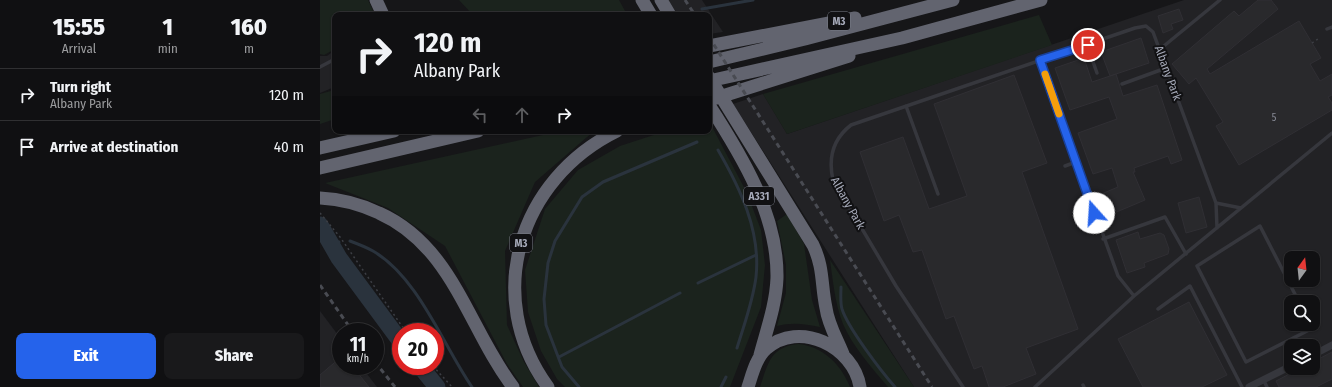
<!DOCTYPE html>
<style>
body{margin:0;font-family:"Fira Sans Condensed",sans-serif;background:#19191b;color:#f1f3f6;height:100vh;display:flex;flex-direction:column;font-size:15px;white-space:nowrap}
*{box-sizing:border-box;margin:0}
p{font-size:13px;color:#9c9d9f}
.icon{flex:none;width:22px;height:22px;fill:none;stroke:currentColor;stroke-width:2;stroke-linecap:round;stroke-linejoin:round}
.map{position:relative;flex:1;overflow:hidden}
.details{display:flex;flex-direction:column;background:#101012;width:320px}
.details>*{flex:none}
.banner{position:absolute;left:12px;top:12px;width:380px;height:122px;border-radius:8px;box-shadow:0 1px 3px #0004,0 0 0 1px #303032;background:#101012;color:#f1f3f6;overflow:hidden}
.needle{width:26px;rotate:15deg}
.controls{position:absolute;left:964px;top:251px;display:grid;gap:8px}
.controls a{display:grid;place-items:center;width:36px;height:36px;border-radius:8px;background:#101012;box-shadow:0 1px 3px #0004,0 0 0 1px #303032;font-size:20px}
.speed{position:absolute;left:12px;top:323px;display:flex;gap:8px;font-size:20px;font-weight:700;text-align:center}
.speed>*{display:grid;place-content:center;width:52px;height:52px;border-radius:50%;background:#101012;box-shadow:0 1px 3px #0004,0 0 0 1px #303032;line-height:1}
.speed small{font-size:10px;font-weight:400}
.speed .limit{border:6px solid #d22;background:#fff;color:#111}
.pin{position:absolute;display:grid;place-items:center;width:34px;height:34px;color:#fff;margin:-17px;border:2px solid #fff;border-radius:50%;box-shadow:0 1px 4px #0007}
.me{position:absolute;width:44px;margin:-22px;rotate:341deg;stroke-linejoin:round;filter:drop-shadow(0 0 3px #0008)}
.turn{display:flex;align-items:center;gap:14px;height:84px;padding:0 16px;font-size:18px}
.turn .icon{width:52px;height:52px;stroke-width:2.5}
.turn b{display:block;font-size:28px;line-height:34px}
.lanes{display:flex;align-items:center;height:38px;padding:0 16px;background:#0003;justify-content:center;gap:20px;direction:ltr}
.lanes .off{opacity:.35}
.eta{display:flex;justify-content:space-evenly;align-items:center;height:68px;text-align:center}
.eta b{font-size:24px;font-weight:800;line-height:28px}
.cta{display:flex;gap:8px;margin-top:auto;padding:8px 16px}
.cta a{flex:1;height:46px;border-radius:8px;background:#2563eb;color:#fff;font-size:16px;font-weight:800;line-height:46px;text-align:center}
.cta a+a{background:#19191b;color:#f1f3f6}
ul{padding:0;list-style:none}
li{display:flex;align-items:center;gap:12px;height:52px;padding:0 16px;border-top:1px solid #303032}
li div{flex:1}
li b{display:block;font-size:15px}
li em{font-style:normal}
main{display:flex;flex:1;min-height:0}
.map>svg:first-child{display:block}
.built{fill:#222225;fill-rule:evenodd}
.green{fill:#1b231d}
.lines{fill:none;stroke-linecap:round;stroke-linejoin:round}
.stream{stroke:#2a333d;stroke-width:3}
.river{stroke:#2a333d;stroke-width:17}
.building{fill:#29292c;stroke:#302f34}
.path{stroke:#3c3e44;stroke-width:1.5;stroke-dasharray:2 3;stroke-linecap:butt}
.lane{stroke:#36373d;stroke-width:3.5}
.street{stroke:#36373d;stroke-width:7}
.highway{stroke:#62646f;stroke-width:13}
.rail{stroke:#494b52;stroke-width:3;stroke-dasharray:5 4;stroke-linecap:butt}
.route-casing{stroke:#184099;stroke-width:10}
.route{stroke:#2563eb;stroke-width:7}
.slow{stroke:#f59e0b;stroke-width:7}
.labels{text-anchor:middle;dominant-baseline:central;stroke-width:4;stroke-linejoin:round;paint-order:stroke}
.number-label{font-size:10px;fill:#868995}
.shield{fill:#111113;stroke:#797c87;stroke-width:1}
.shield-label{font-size:11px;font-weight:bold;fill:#a6aab9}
.street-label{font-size:12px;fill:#a6aab9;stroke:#111113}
</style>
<main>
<section class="details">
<div class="eta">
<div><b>15:55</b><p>Arrival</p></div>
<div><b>1</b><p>min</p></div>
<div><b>160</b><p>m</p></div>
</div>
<ul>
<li><svg class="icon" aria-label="right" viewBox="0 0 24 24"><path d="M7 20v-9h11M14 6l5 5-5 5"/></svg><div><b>Turn right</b><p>Albany Park</p></div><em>120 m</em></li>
<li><svg class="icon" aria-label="arrive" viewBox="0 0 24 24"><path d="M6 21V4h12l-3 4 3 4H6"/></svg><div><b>Arrive at destination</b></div><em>40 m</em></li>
</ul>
<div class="cta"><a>Exit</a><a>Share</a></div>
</section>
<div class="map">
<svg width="1012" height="387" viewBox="0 0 1012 387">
<rect width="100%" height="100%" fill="#161618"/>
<path class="built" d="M348,0H382L403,32L389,34V15H358Z
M864,0H1012V387H594L413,104L443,94L467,134ZM971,258H993V280H971ZM971,302H993V324H971ZM971,346H993V368H971Z
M15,50V91L12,88L0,93V56H7Z
M0,311L21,339V366H41L57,387H0Z"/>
<path class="green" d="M0,0H48L55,15H15V49L4,55L0,54Z
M139,0H299L305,11L304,15H153Z
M719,15L732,45L467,134L443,94Z
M11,91L15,95V119L0,124V94Z
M389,121L427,193L441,230L445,265L441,307L410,387H245L237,379L221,351L208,312L205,270L225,209L258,170L300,146L346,131H389Z
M241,131H274L215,182L185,251L187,325L204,362L219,387H203L187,364L125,246L68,208L5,183Z
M467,214L484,244L492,300L500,327C485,324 472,322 457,326L466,293V265L457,221Z
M510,260L594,387H568C552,368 533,347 523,324C515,304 513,281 510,260Z
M478,344C502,346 521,364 530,387H440C448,364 450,347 478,344Z"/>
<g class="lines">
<path class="stream" d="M382,9L433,0
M398,150C420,188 441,231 436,277C433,301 424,325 417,348
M30,241C38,244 46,247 53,251C98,277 123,345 152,387
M11,244L19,242
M378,283L436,255
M521,287C521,293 520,302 522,309C528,328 561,371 575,387
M239,357L360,293
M259,387L242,367L226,325L224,299L228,263L235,241L262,197L283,182L377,142
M401,387L406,377"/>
<path class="river" d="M0,225L19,258L81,342
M100,366L117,387"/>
</g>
<path class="building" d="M938,0H951L958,9L887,69L890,74L979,21L1001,58L990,64L1000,81L1012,74V95L1008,97L1012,103V110L919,165L896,126L903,122L876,78L869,84L852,64L914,11L919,16Z
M859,9L863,20L851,24L853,29L843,33L838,16Z
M821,38L829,63L790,76L781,52Z
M764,58L772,82L796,74L803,96L837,85L862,160L851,164L848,156L814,168L815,172H813L825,200L787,216L779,195L798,187L792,168L773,174L758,133L797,119L789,97L750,110L735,68Z
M694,75L727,163L702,172L758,329L706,348L716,374L683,387H669L662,366L654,369L634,316L626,319L602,250L593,252L579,215L564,221L540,152L583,137L609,209L647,196L614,104Z
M879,197L887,227L866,233L858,203Z
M818,232L820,239L840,233L844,235L849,249L848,254L824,263L825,267L807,273L796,240Z
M869,302L907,375L882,387H823L798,339Z
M1012,352V379L996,387H959L956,381L981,368H993V362Z
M21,357V366H32L49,387H0V375Z"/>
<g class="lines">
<path class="path" d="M992,43L998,39
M0,213L20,237L86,332
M113,366L132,387"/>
<path class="lane" d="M1007,29L1012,27
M767,45L777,73
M839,50L900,0
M720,60L798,276L814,296
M0,67L15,59
M802,84L846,68
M586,106L618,194
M745,166L756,162
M896,203L921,208
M783,239L845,217L866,254
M979,302L940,226L877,266L926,362L993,328L991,324
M838,309L870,286L922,387
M967,342L971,348
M943,379L947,387
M763,385L764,387
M643,387L576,286L513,180C508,158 513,139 531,125L815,28L826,26L833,32L896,203L897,228
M715,387L814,296L1012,133"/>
<path class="street" d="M993,355L1012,345
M929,387L971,366"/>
<path class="highway" d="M56,0L63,15
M322,0L331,15
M341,0L350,15
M389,46L535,18
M389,62L485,39L633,0
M389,77L493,245C504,268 501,285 506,308C508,324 517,339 523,354
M389,81L582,38L721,0
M393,99L529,56
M389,105C422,156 458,215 457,278C456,304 447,329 440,355
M0,148L74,131
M0,168L158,131
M0,198C20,199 40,204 59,213C133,246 148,328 193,387
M228,387C162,297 199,179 297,131
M428,387C432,375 436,358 446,349C479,319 534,347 540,387"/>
<path class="rail" d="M365,0L375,15
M389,37L612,387
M0,285L33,332
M55,362L75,387"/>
</g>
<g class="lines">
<g class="route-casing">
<path id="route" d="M768,45L720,60L774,213"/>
</g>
<use href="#route" class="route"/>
<path class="slow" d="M725,74L739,114"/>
</g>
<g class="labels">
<g class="number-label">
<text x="954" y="118">5</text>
</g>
<g class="shield">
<rect x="508" y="12" width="22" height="18" rx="3"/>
<rect x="424" y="187" width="30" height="18" rx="3"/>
<rect x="190" y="234" width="22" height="18" rx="3"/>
</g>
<g class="shield-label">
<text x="519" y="21">M3</text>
<text x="439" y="196">A331</text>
<text x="201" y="243">M3</text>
</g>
<g class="street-label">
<text transform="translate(848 73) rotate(70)">Albany Park</text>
<text transform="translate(528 203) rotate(61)">Albany Park</text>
</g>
</g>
</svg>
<div class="controls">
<a><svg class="needle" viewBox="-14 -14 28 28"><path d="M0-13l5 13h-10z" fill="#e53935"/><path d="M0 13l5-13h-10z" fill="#9c9d9f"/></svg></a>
<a><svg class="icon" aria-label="search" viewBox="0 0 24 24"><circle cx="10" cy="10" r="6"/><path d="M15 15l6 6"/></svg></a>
<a><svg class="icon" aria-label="layers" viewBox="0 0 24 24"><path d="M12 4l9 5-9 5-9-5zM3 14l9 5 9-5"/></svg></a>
</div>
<div class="speed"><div>11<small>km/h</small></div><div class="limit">20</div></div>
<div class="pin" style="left:768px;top:45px;background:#d93025"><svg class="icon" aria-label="arrive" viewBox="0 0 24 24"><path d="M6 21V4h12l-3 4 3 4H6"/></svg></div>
<svg class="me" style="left:774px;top:213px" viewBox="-20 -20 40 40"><circle r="19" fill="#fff"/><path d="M0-13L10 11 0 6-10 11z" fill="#2563eb"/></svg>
<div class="banner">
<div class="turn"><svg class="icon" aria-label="right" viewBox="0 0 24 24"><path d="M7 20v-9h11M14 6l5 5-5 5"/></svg><div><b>120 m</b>Albany Park</div></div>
<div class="lanes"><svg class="icon off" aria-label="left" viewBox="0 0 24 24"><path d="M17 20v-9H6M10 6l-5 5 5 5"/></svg><svg class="icon off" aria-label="ahead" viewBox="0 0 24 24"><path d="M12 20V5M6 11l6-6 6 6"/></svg><svg class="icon" aria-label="right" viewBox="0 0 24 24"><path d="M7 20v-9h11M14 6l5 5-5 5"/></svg></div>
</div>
</div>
</main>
